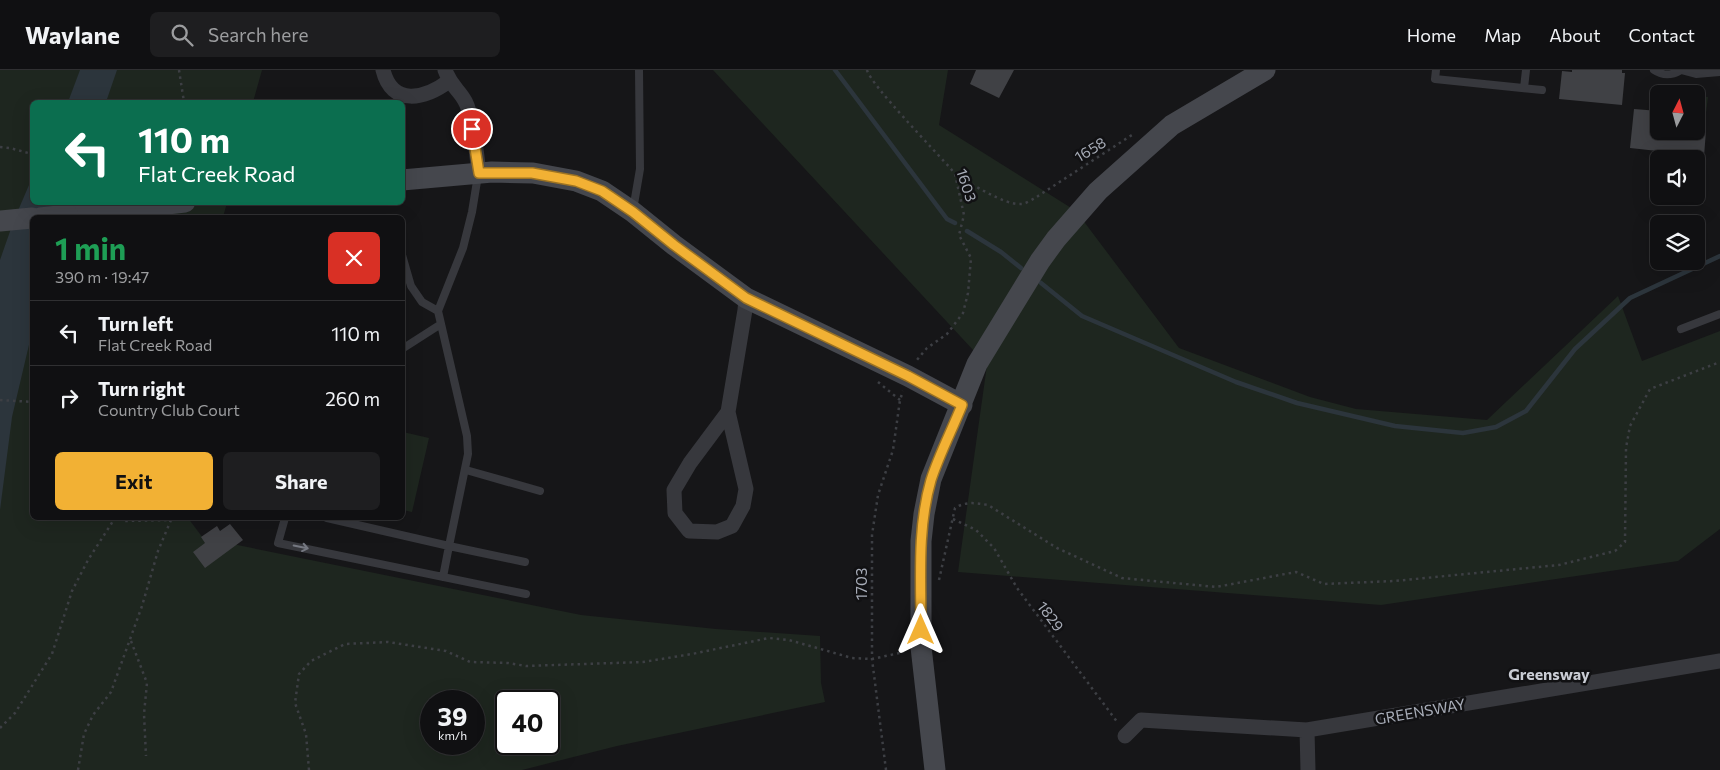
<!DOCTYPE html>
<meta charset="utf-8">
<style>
body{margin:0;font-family:Commissioner,sans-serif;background:#1e1e20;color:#f1f3f6;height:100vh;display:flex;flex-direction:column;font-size:19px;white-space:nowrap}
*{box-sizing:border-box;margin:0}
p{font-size:16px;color:#9c9d9f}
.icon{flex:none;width:28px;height:28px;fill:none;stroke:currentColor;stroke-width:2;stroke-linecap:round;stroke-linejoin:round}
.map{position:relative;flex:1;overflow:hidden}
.side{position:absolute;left:30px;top:145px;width:375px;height:305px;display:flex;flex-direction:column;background:#101012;border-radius:8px;box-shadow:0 5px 20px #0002,0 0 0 1px #303032}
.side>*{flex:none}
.guide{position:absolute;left:30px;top:30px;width:375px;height:105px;border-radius:8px;box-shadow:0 5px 20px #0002,0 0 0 1px #303032;background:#0b6e4f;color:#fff;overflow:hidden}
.needle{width:32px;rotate:6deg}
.controls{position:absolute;left:1650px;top:15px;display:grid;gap:10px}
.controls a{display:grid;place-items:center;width:55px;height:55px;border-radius:8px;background:#101012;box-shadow:0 5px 20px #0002,0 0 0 1px #303032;font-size:25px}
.speed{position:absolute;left:420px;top:620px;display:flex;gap:10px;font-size:25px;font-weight:700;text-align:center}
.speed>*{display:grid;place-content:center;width:65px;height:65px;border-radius:50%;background:#101012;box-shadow:0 5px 20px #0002,0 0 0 1px #303032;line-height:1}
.speed small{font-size:12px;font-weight:400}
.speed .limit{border:2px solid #111;border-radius:8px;background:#fff;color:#111}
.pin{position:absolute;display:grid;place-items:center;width:42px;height:42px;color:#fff;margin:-21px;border:2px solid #fff;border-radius:50%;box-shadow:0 1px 5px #0007}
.me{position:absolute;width:55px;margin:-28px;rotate:0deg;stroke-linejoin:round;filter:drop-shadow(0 0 4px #0008)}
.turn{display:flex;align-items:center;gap:18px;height:105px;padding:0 25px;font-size:22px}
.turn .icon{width:65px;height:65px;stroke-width:2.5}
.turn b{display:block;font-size:35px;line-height:42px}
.round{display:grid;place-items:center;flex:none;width:52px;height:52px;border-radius:8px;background:#1e1e20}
.head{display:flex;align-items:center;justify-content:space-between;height:85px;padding:0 25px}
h1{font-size:30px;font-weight:700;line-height:38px;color:#1e9e55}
.action{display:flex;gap:10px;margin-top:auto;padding:10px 25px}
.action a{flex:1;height:58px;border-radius:8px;background:#f2b134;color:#111;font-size:20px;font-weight:700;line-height:58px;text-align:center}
.action a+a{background:#1e1e20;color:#f1f3f6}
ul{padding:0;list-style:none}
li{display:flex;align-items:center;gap:15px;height:65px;padding:0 25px;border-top:1px solid #303032}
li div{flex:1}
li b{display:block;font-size:19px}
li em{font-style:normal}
header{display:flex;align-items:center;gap:30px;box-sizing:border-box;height:70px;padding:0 25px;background:#101012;border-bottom:1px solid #303032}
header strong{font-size:24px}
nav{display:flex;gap:28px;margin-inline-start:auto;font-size:18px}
.search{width:350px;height:45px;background:#1e1e20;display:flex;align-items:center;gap:12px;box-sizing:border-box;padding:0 18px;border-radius:8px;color:#9c9d9f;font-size:19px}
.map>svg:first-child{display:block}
.green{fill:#1e261f;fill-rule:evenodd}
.water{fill:#2c353c}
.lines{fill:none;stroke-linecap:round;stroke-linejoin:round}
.stream{stroke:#2c353c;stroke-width:4.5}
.building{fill:#404145}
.path{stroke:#3d3f44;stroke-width:2.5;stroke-dasharray:2.5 4;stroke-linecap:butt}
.lane{stroke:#37383d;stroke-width:8}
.street{stroke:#37383d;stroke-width:15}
.secondary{stroke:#45474d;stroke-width:21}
.secondary-bridge{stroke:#45474d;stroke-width:21}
.oneway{stroke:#757881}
.route-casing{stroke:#9d7322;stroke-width:12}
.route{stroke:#f2b134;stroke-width:9}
.labels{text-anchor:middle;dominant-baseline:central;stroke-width:5;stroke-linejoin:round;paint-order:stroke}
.street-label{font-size:15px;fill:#a8adb8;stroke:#111113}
.neighbourhood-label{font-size:16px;font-weight:bold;fill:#c9ccd4;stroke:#111113}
</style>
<header>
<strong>Waylane</strong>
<div class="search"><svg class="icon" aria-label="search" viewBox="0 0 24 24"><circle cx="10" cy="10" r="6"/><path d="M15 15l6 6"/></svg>Search here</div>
<nav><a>Home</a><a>Map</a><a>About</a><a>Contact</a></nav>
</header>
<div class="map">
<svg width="1720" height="700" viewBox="0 0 1720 700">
<rect width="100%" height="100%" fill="#161618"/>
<path class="green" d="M0,0H262L253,32H32V132L227,133L223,147L32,148V448H188L203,468L581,545L716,559L820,566L821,613L825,632L617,676L522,700H0ZM431,631H474V674H431ZM506,631H549V674H506Z
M713,0H948L939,55L1076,141L1179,278L1310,327L1356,339L1487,350L1618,226L1642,291L1720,261V459L1678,491L1381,535L958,502L987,295Z
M1696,26L1708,27L1705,51L1696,50Z
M403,362L429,368L412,442L403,440Z"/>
<path class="water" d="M80,0H117L106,32H68Z
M32,108V132L70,133L64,147L32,148V262L12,347L0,440V190L14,150Z"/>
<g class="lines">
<path class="stream" d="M835,0L947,149L955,153
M967,161L1001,182L1021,198
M1041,213L1082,246L1236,312L1297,333L1395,356L1463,363L1496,357L1526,341L1575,279L1630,228L1720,186"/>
</g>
<path class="building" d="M976,0H1014L999,28L970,14Z
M1572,0H1622V3H1625L1622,35L1559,29L1562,1L1572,2Z
M1634,39L1659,41V61H1706L1704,86L1630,78Z
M230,454L243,470L205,498L193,482L205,473L201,467L217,456L220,461Z"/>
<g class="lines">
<path class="path" d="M179,0L184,32
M867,0C870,14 937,83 951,99L955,104L964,145L959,165L971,188L968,223L963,243L947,264L927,278L916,291
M0,77L10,78L32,84
M955,104C968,112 1006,136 1021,134C1026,134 1031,130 1035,128L1135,63
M878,312L900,330
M0,330L32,332
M120,448L123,451L171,450
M953,449L976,460L994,478L1017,518L1118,653
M939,510L955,438C966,431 976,433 988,435L1057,478L1122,508L1216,517L1296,502L1324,514L1394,511L1559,495L1615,481L1625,472L1626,378L1630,356L1650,319L1720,292
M131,571L147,613L144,644L146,686
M0,658L15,643L52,584L72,521L88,490L115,448
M78,700L84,664L93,645L111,622L142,536L158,481L171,450L176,448
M309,700L306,664L295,633L299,604L311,591L345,574L388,572L446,581L470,592L508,593L526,596L643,592L692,584L769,568L789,570L852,588L872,589L904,582
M886,700L872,589V465L878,425L893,380L900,330L903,321"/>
<path class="lane" d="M1436,0L1435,9L1542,20
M1654,0C1663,6 1671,6 1681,0
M1681,0L1696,4L1720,2
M1524,18L1526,0
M633,140L640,99L639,0
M402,185L411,216L422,232L438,241
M1681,259L1720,244
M402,279L441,254
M466,400L540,421
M285,448L278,473L526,524
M327,448L449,476L468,384L467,366L438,241L463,178L472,142L478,105
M443,507L449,476L525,492"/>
<path class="street" d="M383,0C392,37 425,29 449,11
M445,0C451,17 460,20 466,33C473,47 477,87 479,103
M728,342L746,419L743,436L732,456L717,462L689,461L675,443L674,420L690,393Z
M728,342L745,240L746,228
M1307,660L1308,700
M1125,666L1141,650L1307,660L1720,591"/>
<path class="secondary" d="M402,110L492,102L533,103L576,111L602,121L633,142L674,175L746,228L908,306L962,335
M68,145L185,132
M0,151L32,148
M935,700L921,577V471L924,444L931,409L977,294L1040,191L1056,169L1098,121L1172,55L1265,0"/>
<path class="secondary-bridge" d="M40,148L68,145"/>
</g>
<defs><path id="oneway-shaft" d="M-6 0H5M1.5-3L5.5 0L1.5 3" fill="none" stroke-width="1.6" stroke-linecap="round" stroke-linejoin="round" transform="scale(1.25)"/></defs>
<use class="oneway" href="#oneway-shaft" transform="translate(301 477) rotate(12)"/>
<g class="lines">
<g class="route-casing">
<path id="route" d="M472,59L479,103H532L576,111L602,121L633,142L674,175L746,228L908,306L962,335C952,360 939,385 931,410C917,458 921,510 921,560"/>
</g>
<use href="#route" class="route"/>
</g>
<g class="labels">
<g class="street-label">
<text transform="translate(1090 79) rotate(-31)">1658</text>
<text transform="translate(967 115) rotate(72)">1603</text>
<text transform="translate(861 514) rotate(-90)">1703</text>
<text transform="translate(1051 546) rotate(53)">1829</text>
<text transform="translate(1420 641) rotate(-10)">GREENSWAY</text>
</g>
<g class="neighbourhood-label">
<text x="1549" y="603">Greensway</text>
</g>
</g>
</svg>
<div class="controls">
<a><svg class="needle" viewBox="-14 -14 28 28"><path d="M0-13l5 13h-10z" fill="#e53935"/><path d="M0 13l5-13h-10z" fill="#9c9d9f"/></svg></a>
<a><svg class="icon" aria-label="sound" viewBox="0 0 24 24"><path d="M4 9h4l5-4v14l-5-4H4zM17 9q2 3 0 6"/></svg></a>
<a><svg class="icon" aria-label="layers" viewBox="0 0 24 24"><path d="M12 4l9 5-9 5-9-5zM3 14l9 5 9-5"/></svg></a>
</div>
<div class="speed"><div>39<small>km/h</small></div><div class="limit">40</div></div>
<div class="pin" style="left:472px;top:59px;background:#d93025"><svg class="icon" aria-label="arrive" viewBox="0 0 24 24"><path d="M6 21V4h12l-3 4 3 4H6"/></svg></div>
<svg class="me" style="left:921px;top:560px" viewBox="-20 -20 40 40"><path d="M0-17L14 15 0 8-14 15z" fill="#f2b134" stroke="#fff" stroke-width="4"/></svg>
<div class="guide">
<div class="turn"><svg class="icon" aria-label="left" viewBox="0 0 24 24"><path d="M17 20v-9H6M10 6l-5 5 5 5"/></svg><div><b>110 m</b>Flat Creek Road</div></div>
</div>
<section class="side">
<div class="head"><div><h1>1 min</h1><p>390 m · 19:47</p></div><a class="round" style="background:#d93025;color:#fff"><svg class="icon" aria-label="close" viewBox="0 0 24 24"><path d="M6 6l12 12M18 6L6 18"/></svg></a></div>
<ul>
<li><svg class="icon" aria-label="left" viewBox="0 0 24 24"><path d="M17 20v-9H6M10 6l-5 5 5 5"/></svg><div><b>Turn left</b><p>Flat Creek Road</p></div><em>110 m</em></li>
<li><svg class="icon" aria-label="right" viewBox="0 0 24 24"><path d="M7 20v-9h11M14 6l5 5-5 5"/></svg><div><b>Turn right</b><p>Country Club Court</p></div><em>260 m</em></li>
</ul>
<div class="action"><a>Exit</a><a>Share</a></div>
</section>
</div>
